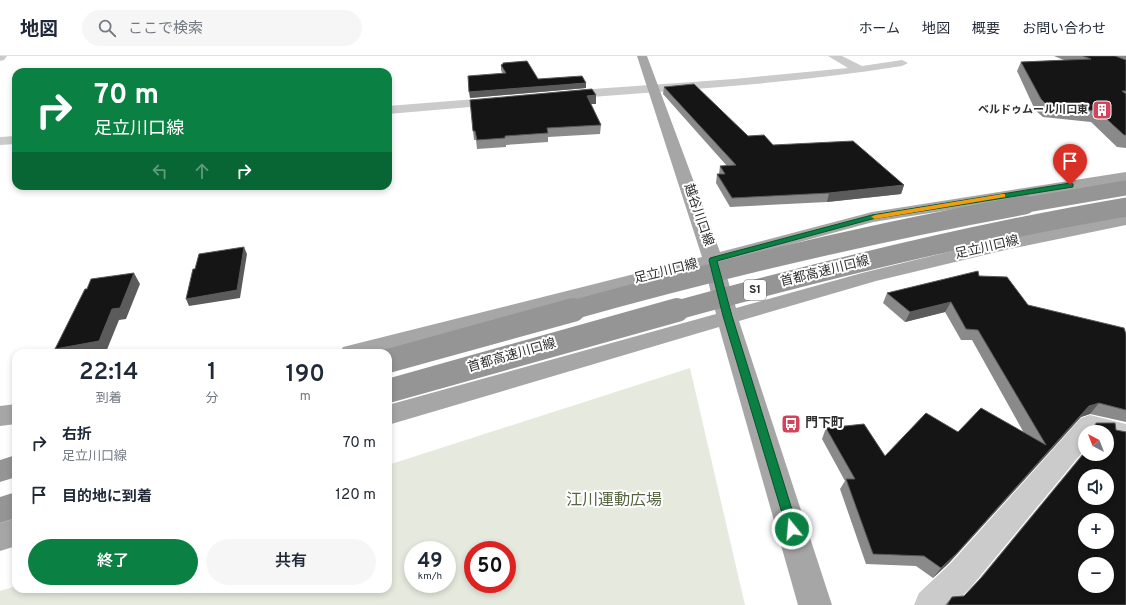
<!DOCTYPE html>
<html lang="ja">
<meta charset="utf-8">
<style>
body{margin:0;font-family:Overpass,"Noto Sans JP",sans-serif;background:#f6f6f7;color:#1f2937;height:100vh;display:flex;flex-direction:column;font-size:15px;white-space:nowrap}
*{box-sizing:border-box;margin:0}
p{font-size:13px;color:#747a83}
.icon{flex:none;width:22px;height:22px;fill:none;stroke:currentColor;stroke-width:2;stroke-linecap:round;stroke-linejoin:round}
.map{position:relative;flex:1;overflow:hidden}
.sheet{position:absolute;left:12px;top:293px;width:380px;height:244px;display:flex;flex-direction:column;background:#fff;border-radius:12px;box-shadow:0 2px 6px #0003}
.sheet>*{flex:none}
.guide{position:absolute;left:12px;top:12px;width:380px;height:122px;border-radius:12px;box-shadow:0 2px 6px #0003;background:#0b8043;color:#fff;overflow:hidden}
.needle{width:26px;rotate:318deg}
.buttons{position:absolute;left:1078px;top:369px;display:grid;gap:8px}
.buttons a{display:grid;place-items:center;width:36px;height:36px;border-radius:50%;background:#fff;box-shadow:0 2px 6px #0003;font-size:20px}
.speed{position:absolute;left:404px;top:485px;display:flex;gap:8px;font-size:20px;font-weight:700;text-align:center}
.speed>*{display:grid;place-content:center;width:52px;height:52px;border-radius:50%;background:#fff;box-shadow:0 2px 6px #0003;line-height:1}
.speed small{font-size:10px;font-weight:400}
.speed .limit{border:6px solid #d22;background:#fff;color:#111}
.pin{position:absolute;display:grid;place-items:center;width:34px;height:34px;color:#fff;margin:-41px -17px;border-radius:50% 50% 50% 0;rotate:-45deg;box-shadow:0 0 4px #0007}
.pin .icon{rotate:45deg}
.me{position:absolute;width:44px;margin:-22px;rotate:343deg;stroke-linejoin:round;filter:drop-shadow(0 0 3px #0008)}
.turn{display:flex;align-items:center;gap:14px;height:84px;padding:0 16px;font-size:18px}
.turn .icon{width:52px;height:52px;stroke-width:2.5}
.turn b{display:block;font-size:28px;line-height:34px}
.lanes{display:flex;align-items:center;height:38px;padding:0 16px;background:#0003;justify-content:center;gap:20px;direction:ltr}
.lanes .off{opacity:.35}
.eta{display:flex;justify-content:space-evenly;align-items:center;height:68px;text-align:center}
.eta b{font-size:24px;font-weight:600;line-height:28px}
.button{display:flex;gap:8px;margin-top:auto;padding:8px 16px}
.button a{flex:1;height:46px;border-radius:24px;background:#0b8043;color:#fff;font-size:16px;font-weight:600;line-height:46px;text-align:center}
.button a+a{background:#f6f6f7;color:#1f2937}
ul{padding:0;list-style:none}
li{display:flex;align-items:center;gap:12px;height:52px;padding:0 16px}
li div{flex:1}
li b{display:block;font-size:15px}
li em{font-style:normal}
header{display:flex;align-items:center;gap:24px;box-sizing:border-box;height:56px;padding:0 20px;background:#fff;border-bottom:1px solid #e0e1e3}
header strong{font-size:19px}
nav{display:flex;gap:22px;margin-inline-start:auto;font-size:14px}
.search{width:280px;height:36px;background:#f6f6f7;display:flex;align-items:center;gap:10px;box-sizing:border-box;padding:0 14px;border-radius:22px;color:#747a83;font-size:15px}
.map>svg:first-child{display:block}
.green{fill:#e6eade;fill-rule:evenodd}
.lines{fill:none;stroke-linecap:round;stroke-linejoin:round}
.minor{fill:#cbcbcb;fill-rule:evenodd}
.major{fill:#a6a6a6;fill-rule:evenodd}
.highway{fill:#959595;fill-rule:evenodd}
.highway-bridge-far2{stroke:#959595;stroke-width:15}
.highway-bridge-far1{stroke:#959595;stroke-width:19}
.highway-bridge{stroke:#959595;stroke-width:24}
.wall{fill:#8a8a8a}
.shaded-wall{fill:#5b5b5b}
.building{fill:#151515;stroke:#5b5b5b;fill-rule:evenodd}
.route{fill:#0b8043;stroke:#07532c}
.slow{fill:#f59e0b}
.labels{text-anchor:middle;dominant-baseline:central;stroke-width:4;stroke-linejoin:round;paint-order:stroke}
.far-poi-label{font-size:11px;font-weight:bold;fill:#2e2e2e;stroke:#fff;text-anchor:end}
.shield{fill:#fff;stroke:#6d6d6d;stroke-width:1}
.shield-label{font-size:12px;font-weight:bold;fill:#2e2e2e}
.street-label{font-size:13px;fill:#2e2e2e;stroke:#fff}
.poi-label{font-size:13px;font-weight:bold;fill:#2e2e2e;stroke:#fff;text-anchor:start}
.near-park-label{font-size:16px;fill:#556541;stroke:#fff}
</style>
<header>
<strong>地図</strong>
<div class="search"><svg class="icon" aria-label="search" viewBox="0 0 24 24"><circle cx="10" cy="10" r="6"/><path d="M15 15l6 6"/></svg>ここで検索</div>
<nav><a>ホーム</a><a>地図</a><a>概要</a><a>お問い合わせ</a></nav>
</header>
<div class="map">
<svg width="1126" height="549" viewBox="0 0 1126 549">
<rect width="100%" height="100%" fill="#fff"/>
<path class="green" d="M690,312L745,549H0V535L16,530V533H388V409ZM413,494H447V528H413ZM473,494H507V528H473Z"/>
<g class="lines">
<path class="minor" d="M0,0H7L4,4L0,5Z
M828,0H842L862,10L902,4L908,7L902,10C791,28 678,34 565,43L559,39L565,35L734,23L848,12Z
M501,41L507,45L505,48L388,58V50Z
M16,80V88L0,89V81Z
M1090,359L1126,368V388L1107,383V376H1085V393L972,530L954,549H914L919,537L950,508L1081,362Z"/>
<path class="major" d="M637,0H647L720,196L872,156L1126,116V126L873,166L723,207L736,252L862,217L1005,182L1126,159V169L1005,194L876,225L739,265L832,549H798L719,271L388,369V349L716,258L705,212L381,297H340L343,291L351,289L702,201Z
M16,348V368L0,370V350Z
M16,462V490L0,495V467Z"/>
<path class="highway" d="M16,399V421L0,426V404Z
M16,436V462L0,467V441Z"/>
<path class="highway-bridge-far2" d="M1020,150L1126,132"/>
<path class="highway-bridge-far1" d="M569,255C720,213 871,177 1025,149
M674,255C823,214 973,177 1126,151"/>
<path class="highway-bridge" d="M388,305L573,254
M388,335L677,254"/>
</g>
<path class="wall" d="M1054,0H1126V92L1117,91L1091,66L1043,61L1035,54L1017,15L1021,6L1064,4Z
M503,7L538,23L586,32L470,42L503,18L501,14V9L503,8Z
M664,31L748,80L773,89L904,129L901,138L827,146L730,151L716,127L717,118H719L720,110H727L663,38Z
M596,39V48H591L601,69L600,78L548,81V86L506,89V91L477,93L476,84H474L473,75Z
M979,220L1028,249L1126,278V366L1090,358L1081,361L949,507L933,522L916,510L866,508L840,433L845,425L822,383L826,372L885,400L958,376L1024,377L972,284H961L945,256L905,266L883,247L887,237Z
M1096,367L1116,374L1126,549H945L952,541L964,540L976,527L1085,395V398L1107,376H1088Z"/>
<path class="shaded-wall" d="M586,27V32L470,42L469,36Z
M596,39V48H587V40Z
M904,129L901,138L827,146L829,137Z
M244,191L247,198L240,242L189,250L186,243Z
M134,217L140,228L126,263L119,264L106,296L103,297H58L55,293L112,253Z
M951,246L945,256L905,266L910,256Z
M1099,347L1090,358L1081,361L949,507L933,522L941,512L1089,350Z"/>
<path class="building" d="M1083,0H1115L1126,4V35H1122L1126,38V79H1124L1098,55L1048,50L1041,43L1021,6L1091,3Z
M527,5L538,23L582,20L586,27L469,36L468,20L506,17L501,9L503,8V7Z
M694,28L748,80L764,79L773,89L853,85L904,129L829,137L732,142L717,118H725L720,110L736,109L664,31Z
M592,33L596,39L587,40L601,69L547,72L548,77L505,80V82L477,84L475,75H473L470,44Z
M244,191L237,234L186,243L193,213H195L199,198Z
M978,215L979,220L1007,221L1028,249L1124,272L1126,278V354L1099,347L1089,350L957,497L941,512L924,500L873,498L846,423H855L826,372L864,368L885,400L926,357L958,376L981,352L1046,389L978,274L966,273L951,246L910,256L887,237Z
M134,217L120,252L112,253L99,285L55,293L85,233H87L91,223Z
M1096,367H1115L1116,374L1126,376V549H947L952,541L964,540L982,521L1085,396V398H1107V376H1095ZM1085,420H1107V442H1085ZM1085,464H1107V486H1085ZM1085,508H1107V530H1085Z"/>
<path class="route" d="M1070,127L1073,128V131L872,163L717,205L732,260L798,473L797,477L792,479L788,477L723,260L709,204L710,202L872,159Z"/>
<path class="slow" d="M1002,138H1005V141L875,163L871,161L875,159Z"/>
<defs>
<g id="building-square" transform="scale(1)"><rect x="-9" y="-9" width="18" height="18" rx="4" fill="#d2445b" stroke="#fff"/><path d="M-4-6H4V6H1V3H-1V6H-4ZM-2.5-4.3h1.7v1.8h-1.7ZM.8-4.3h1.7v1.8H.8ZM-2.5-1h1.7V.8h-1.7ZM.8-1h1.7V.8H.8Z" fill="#fff"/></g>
<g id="bus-square" transform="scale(1)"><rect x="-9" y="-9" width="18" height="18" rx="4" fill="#d2445b" stroke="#fff"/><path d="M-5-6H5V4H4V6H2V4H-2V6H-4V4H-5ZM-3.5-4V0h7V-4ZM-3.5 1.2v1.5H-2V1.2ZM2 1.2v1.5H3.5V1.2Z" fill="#fff"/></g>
</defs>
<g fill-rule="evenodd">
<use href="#building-square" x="1102" y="54"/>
<use href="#bus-square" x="791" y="368"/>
</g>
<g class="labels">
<g class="far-poi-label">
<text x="1088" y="54">ベルドゥムール川口東</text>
</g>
<rect class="shield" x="744" y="224" width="22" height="20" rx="3"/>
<g class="shield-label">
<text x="755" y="234">S1</text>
</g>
<g class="street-label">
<text transform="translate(698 159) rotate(71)">越谷川口線</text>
<text transform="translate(987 192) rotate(-13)">足立川口線</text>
<text transform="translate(666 216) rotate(-14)">足立川口線</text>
<text transform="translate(825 216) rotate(-14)">首都高速川口線</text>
<text transform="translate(512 300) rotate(-16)">首都高速川口線</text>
</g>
<g class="poi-label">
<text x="805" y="368">門下町</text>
</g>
<g class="near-park-label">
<text x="614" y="445">江川運動広場</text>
</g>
</g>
</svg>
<div class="buttons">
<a><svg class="needle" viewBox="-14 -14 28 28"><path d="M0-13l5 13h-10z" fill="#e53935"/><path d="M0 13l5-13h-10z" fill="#747a83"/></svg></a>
<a><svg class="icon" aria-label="sound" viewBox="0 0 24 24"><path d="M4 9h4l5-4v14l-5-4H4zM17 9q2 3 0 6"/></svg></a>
<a>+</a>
<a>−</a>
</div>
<div class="speed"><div>49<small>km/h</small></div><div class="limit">50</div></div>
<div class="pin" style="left:1070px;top:129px;background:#d93025"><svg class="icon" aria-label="arrive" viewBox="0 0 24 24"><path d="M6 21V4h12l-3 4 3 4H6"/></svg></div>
<svg class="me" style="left:792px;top:473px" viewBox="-20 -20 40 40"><circle r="17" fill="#0b8043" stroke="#fff" stroke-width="3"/><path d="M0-11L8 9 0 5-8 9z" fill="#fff"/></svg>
<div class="guide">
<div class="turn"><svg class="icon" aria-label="right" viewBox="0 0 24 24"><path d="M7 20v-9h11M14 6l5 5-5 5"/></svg><div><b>70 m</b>足立川口線</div></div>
<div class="lanes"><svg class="icon off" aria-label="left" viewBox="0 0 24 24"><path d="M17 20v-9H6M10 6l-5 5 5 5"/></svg><svg class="icon off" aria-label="ahead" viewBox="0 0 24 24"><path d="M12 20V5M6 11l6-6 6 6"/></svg><svg class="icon" aria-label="right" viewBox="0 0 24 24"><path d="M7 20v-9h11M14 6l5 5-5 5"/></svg></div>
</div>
<section class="sheet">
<div class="eta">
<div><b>22:14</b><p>到着</p></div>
<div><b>1</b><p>分</p></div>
<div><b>190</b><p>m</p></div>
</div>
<ul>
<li><svg class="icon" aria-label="right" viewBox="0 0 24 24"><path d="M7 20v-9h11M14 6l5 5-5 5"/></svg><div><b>右折</b><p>足立川口線</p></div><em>70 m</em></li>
<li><svg class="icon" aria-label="arrive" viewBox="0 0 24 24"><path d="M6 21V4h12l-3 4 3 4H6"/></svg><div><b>目的地に到着</b></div><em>120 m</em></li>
</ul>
<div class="button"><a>終了</a><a>共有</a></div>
</section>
</div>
